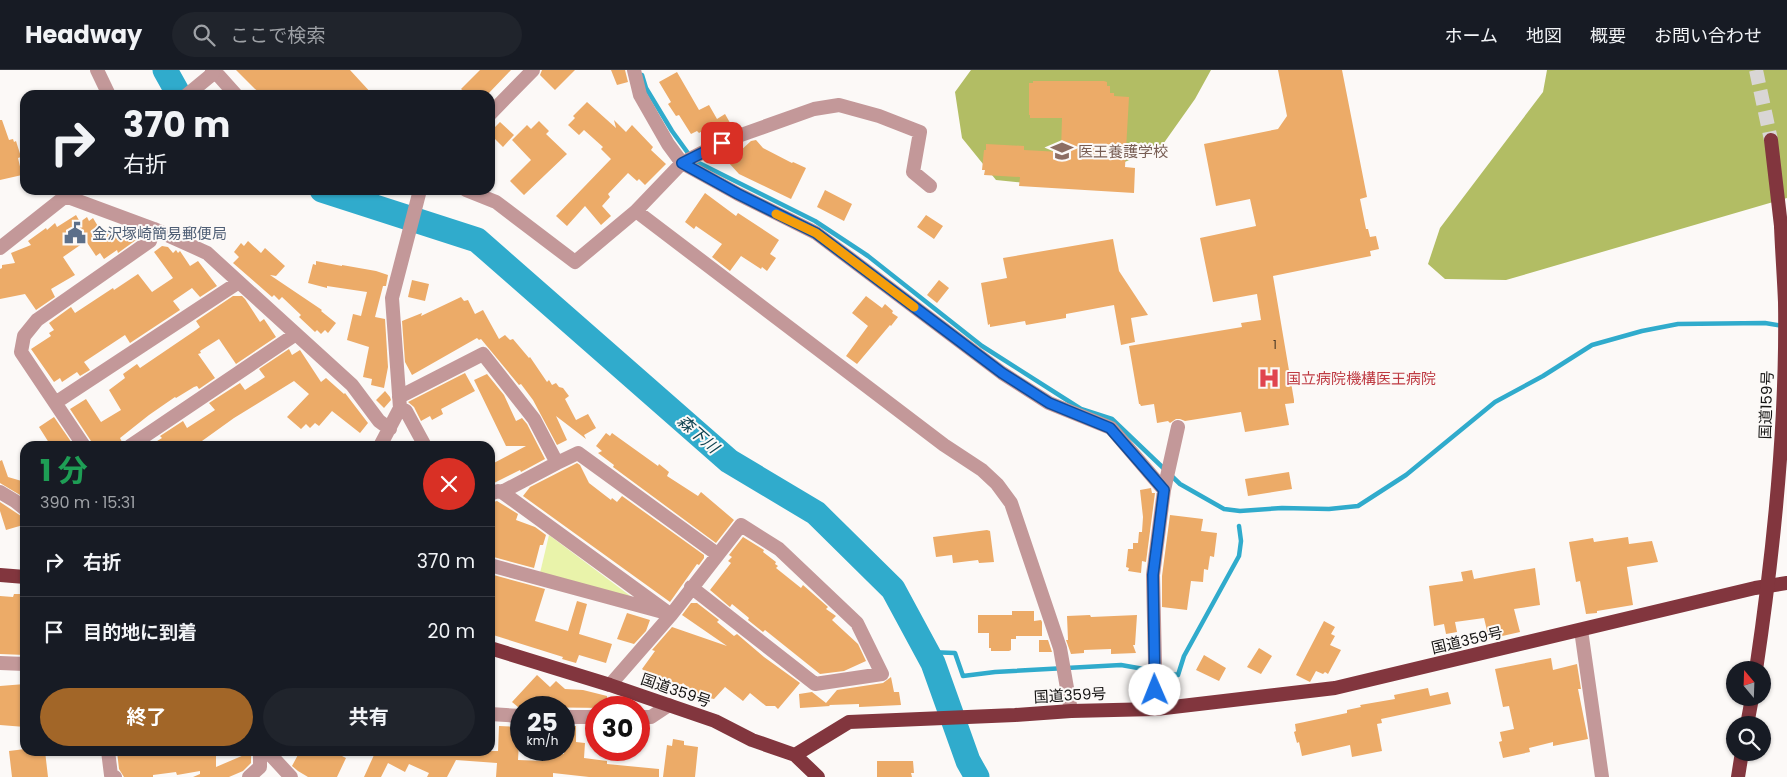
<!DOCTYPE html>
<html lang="ja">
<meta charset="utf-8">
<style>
body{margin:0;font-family:Poppins,"Noto Sans JP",sans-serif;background:#20242c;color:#f1f3f6;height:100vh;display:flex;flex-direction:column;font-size:19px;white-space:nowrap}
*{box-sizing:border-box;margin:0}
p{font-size:16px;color:#9ea1a6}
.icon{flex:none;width:28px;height:28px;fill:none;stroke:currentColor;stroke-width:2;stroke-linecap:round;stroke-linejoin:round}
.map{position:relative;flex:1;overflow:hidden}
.drawer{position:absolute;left:20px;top:371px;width:475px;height:315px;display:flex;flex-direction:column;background:#171b24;border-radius:15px;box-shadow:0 1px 4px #0004}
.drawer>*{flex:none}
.guide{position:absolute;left:20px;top:20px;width:475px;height:105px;border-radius:15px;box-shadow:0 1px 4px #0004;background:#171b24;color:#f1f3f6;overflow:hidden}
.needle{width:32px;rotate:341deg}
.buttons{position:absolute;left:1726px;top:591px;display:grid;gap:10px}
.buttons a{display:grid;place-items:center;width:45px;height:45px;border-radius:50%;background:#171b24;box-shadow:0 1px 4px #0004;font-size:25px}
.speed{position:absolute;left:510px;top:626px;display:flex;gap:10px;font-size:25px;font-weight:700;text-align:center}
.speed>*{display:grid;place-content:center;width:65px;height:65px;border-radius:50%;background:#171b24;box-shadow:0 1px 4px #0004;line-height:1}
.speed small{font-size:12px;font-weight:400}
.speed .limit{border:8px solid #d22;background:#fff;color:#111}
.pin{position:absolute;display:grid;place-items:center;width:42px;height:42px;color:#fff;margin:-21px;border-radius:10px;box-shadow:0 2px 8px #0006}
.me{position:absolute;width:55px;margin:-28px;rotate:359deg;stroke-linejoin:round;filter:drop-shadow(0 0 4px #0008)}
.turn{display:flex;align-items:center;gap:18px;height:105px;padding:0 20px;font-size:22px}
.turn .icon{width:65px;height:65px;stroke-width:2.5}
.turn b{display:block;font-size:35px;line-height:42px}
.round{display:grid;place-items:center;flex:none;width:52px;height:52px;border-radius:26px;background:#20242c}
.overview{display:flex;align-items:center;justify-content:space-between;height:85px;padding:0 20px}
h1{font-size:30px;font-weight:700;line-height:38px;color:#1e9e55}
.action{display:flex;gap:10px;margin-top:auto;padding:10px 20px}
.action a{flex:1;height:58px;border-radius:30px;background:#a26628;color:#fff;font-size:20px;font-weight:700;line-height:58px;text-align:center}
.action a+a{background:#20242c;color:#f1f3f6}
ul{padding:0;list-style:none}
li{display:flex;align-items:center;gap:15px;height:70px;padding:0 20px;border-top:1px solid #363941}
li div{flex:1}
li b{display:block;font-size:19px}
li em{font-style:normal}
header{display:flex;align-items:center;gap:30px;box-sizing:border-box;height:70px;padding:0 25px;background:#171b24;border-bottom:1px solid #363941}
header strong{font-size:24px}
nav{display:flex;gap:28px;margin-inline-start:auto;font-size:18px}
.search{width:350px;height:45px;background:#20242c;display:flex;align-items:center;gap:12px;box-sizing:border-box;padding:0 18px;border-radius:28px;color:#9ea1a6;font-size:19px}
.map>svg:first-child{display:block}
.green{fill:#e9f3aa}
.forest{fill:#b2bd64}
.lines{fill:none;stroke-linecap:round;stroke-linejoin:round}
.stream{stroke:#30abcc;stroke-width:4.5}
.river{stroke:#30abcc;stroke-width:25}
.building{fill:#ecab68}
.trunk-tunnel{stroke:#d9d6d5;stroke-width:14;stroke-dasharray:14 7;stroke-linecap:butt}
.minor{stroke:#c39899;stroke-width:14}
.tertiary{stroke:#c39899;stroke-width:14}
.trunk{stroke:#82363e;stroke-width:14}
.trunk-bridge{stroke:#82363e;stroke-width:14}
.route-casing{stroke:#114b97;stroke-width:12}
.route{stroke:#1a73e8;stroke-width:9}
.slow{stroke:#f59e0b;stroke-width:9}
.labels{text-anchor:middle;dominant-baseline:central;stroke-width:4;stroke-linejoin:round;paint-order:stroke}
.number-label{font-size:12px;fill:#4a3928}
.education-label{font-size:15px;fill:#785e54;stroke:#fcf9f7;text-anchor:start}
.service-label{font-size:15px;fill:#4e5e75;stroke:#fcf9f7;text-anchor:start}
.health-label{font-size:15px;fill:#be3a42;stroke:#fcf9f7;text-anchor:start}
.street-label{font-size:15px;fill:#141312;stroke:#fcf9f7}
.water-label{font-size:16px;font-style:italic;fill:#104351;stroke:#fcf9f7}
</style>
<header>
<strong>Headway</strong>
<div class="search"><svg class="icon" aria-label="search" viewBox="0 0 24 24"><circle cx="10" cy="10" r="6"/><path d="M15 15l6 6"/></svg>ここで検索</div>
<nav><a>ホーム</a><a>地図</a><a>概要</a><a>お問い合わせ</a></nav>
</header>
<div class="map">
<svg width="1787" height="707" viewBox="0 0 1787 707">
<rect width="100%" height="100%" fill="#fcf9f7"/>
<path class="green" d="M549,465L637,531L540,503Z"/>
<path class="forest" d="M971,0H1211L1195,29L1161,77L1064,117L996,110L962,68L955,22Z
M1547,0H1787V128L1506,210L1445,209L1428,194L1440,158L1543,22Z"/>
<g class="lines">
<path class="stream" d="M642,5L646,18L672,61L693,90L815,151L868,186L982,276L1081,339L1112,349L1180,414L1224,439L1240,441L1282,438L1329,439L1358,436L1406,405L1495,332L1543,306L1592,275L1642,261L1678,254L1765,253L1783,256
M927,582L955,583L963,606L995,602L1121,595L1178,605L1184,586L1239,486L1241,471L1239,456"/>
<path class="river" d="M165,0L179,25
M322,120L477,170L729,391L816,443L893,519L933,593L968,691L977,707"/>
</g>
<path class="building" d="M236,0H350L373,25H264L255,19Z
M480,0H511L487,25H468L461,19Z
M542,0H575L555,20L540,5Z
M611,0H625L628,12L617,15Z
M1278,0H1342L1367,127L1360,129L1366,159H1368L1370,167L1376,166L1379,179L1370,181L1371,186L1273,206L1294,330V333L1285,334L1289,355L1245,362L1241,342L1185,351L1180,349H1176L1170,353L1168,351L1157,353L1154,334L1141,336L1140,334H1139L1129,276L1242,257L1241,253L1261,250L1257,224L1213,232L1200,168L1256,156L1250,129L1216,136L1204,74L1278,59L1287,46Z
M677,2L699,40L709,35L717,49L725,44L733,58L718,65L713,55L699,63L697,61L691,64L679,45L676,46L668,34L671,32L659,12Z
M1033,11H1104L1107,12V16H1110V23H1114V26L1129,27L1125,97L1135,98L1134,123L1019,116L1020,107L984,105L985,100H982L984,80H986V74L1024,76V80L1061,82L1062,48H1030V45H1029V13H1033Z
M587,32L616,58L614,50L626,62L632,55L653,77L651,80L666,94L645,115L639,109L637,111L628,103L608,124L610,127L602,136L611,146L601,155L585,136L567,156L556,146L611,89L601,79L603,77L584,60L579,65L568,55L575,48L573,46Z
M0,50H2L9,70L13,69L14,72L16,71L21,87L18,88L22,105L0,110Z
M539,51L549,61L546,64L567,84L524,125L510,111L531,90L512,70L527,55L531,59Z
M500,52L514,65L503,77L490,64V62Z
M756,70L763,78L792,93L793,92L806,98L791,129L739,104L728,92L751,71Z
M825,120L852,134L844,151L817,137Z
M705,123L736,146L738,143L779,170L770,184L776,188L767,201L762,197L761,199L741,186L730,201L712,187L722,174L696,156L694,159L685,152Z
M76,145L80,152L87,147L89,151L93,148L102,163L114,155L116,158L119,157L122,163L126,160L127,161L130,160L136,170L118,183L117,180L104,189L100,183L96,186L86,171L63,187L75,205L51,219L55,227L36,240L25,224L0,229V199L2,198V195L15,193L11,183L31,175L28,171L46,158L47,160L55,153L57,157Z
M926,145L943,156L934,169L917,157Z
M1113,169L1119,201L1148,245L1131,248L1135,272L1121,275L1114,235L1066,244V248L1026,255L1025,251L990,257V254L988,255L981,213L1007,208L1003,188Z
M248,171L261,183L265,178L285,196L276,206L270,205L322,240L321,241L336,253L328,263L325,260L321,264L317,260L315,262L299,247L301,245L282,227L279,230L274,225L272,227L233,193L239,187L234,182L241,173L244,176Z
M162,176L168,177L173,183L176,180L178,183L180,181L190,196L198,191L217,216L200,227L192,218L173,231L180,240L130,273L125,265L84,292L90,300L80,306L77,302L62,312L60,308L54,312L31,279L51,266L49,263L54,260L49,253L71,237L75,243L113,218L114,220L138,204L152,222L173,208L154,182Z
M316,191L342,196V195L376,201L388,205L386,216H383L375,247L385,249L388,297L384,318L371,315L372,309L363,307L369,277L347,270L353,244L361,246L367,222L327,216V218L308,213L313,194L316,195Z
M412,210L429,214L425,231L408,227Z
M939,210L949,218L937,233L927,225Z
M233,226H242L245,229L260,252L264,249L276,267L236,294L219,269L200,281L201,283L198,284L215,308L199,319L197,316L194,317L176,328L175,327L149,345L120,368L122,372L121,376H93L91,371L70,339L86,329L101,352L121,340L109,320L125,308L123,304L137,294L140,298L196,260L200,257L196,251Z
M866,226L882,238L885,234L893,241L892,243L898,247L891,256L890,255L857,294L846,286L868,256L852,243Z
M461,227L464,231L468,230L475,244L483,240L499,269L505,265L510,270L513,269L529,288L530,287L547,312L549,310L552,315L556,313L559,317L563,318L569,326L565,329L576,350L588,344L596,358L584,365L586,369L556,346L567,370L557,375L533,330L521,314L519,315L481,269L479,270L477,268L412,305L405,292L402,251L422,243L421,246Z
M289,279L292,285L300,280L321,312L326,308L344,324L345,323L368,353L360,363L332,341L319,356L315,353L310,358L306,354L301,359L287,347L309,324L294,311L234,348L195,376H149L162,368L160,366L183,351L187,358L215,340L209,333L240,313L245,320L265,307L259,299Z
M465,303L475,321L441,339L443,344L432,350L430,346L421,351L414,337L408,332Z
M487,304L504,325L516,351L522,348L527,354L545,389L521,402L520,400L490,415V395L526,376H506L474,310Z
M385,321L390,327L391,330L384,338L376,330Z
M54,347L74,376H51L39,357Z
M606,363L610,366L612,363L658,396L659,394L669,402L667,406L698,426L701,422L734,450L716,473L613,397L614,395L598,383L602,381L596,376Z
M2,390L8,407L25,412V428L0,413V391Z
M577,393L580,395L589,413L611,430L612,428L617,432L622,426L704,485V488L699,495L697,494L670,532L523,426L530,417Z
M1289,402L1292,419L1248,426L1245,409Z
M1151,418L1152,423H1155L1146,492L1142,491L1141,503L1128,501L1129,498L1126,497L1128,479H1133V473H1138L1139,462H1142L1143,447L1140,420Z
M497,431L518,444L516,450L535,457L546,465L543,475H540L534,498L490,486V433Z
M0,432L21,446L23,455L6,460L0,441Z
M1170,445L1203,449L1201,461L1217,463L1214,487L1210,486L1208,500L1204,499L1203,512L1191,511L1187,540L1162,537V506Z
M987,460L990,461L994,492L979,493L978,490L953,493L952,485L936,487L933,467Z
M743,467L764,480L763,482L776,492L775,494L778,496L776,498L801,518L803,515L828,537L826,539L836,546L832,550L858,574L866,591L844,601L820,604L765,560L763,562L748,550L749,548L732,534L730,537L710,520L731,493L728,491L732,487L729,485Z
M1628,467L1629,474L1652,471L1658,492L1627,497L1633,535L1597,541V543L1586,544L1580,511L1576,512L1569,472L1593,468L1594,472Z
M1535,498L1540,535L1514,539L1520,562L1489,569L1484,548L1455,552L1457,562L1446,564L1444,554L1434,556L1429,516L1463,511L1461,502L1472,500L1474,509Z
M490,504L545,519L535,551L568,561L577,531L587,534L579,564L612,574L606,593L579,585L576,593L562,589L563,587L490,564Z
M14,524H25V585L0,584V526L13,527Z
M691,533H697L719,550L717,552L734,566L737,564L764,587L800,613L778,639L775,636H766L750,623L743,631L725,617L714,629L696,625L683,613L677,620L664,608L660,613L642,599L655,581L652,580L672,557L727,576L682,545Z
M1012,541H1034V551L1041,550L1042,552V566H1016V569H1011V580L1009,581H991V578H989V563H978V545H1012Z
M627,543L650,550L646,561L634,574L617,569Z
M1090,545L1091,547L1137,545L1135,575H1133L1136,583L1111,584V579L1084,580V583L1071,584L1066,570H1068L1067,546Z
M1324,551L1335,557L1331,564L1335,566L1330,575L1341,580L1328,604L1325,602L1323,604L1316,601L1310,612L1296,605Z
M1039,570H1048L1052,582H1039Z
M1259,578L1272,586L1261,604L1247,597Z
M1204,585L1226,598L1219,611L1196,600Z
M1551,588L1553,600L1577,594L1581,619H1578L1588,669L1553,676V672L1529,678L1530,682L1503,688L1499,672L1502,671L1500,662L1514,659L1509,636L1503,637L1495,599Z
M537,605L550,617L556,611L565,619L583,620L607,626V638L518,637L512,632Z
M891,607L894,622H899L901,635L859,637V634L829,635L830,636L800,638L799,624L812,622L826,633L837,620L883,613Z
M25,614V657L0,655V616Z
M1428,618L1430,626L1448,622L1451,634L1381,649L1382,653L1377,654L1382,681L1352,687L1350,675L1302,686L1299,672L1297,673L1294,662L1296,661L1295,654L1347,643V640L1361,637L1360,635L1395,629L1394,625Z
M499,656L520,657L518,690L544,691V683L564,684V656H576V672L585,673L584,688L607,691V694L659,699V707H589L553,703V707H496L497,693L456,690L447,707H427L429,703L409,694L405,702L388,693L381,707H364L374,685L366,681H498Z
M673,669L684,671V675L698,677L695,707H663L667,675L672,676Z
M25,679V681H45L48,707H12L9,681Z
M117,681H139V685L165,681H216V697L251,682V693L243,701L229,707H193L200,704V701L177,705L176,702L153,705V707H124L119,699Z
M300,681H332L346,688L337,707H308L298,701L292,696Z
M877,691H913L914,703H911L912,707H877Z"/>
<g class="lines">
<path class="trunk-tunnel" d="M1756,0L1771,70"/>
<path class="minor" d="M97,0L109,25
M634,0L640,25L668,74L682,93L738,124L816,163L1002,303L1049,333L1111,358L1164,420
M213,3L219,6L236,25
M187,25L210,6
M490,44L533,0
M466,120L496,132L575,192L636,141L682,93L721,73L741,65L814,39L839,35L879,46L920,62L913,102L930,116
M65,126L154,159L207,183L352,315L379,351L390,359
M636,141L944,375L982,400L997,414L1011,433L1060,578L1071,641
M0,178L72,121
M399,327L483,284L534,349L557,393L502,422
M55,333L239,212
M400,338L406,341L425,376
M84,376L21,282L24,266L37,250L150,171L154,159
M130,376L296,264
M380,376L400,338L392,228L420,120
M557,393L578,383L717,484
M0,422L15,431L25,439
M490,424L498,421L502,422L671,545
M490,495L663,542
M1581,560L1602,707
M0,593L25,594
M610,615L671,545L741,455L779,479L857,553L882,604L815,614L691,517
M1156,639L1153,505L1164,420L1178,357
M490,644L521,646
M564,647H596
M639,647H651L669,635
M108,681L111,705L115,707
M267,681L291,707
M249,707L260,697V681"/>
<path class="tertiary" d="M210,6L213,3L212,0"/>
<path class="trunk" d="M1771,70L1781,156
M0,505L25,507
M490,578L610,615L715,651L752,670L795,685L818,707
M1747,655L1752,628
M795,685L849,652L1015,645L1071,641L1156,639L1335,618L1755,518L1787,513
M1738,707L1742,682"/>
<path class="trunk-bridge" d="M1756,600C1774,479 1787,355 1785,232C1784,207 1782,182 1781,156"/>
</g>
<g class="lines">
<g class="route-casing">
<path id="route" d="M722,73L682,93L738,124L816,163L1002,303L1049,333L1110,358L1164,420L1153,505L1155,620"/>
</g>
<use href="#route" class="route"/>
<path class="slow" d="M776,144L816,163L914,237"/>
</g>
<defs>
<g id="school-bare" transform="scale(1.725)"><path d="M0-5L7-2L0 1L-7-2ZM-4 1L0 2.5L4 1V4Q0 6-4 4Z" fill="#8d6e63" stroke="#fcf9f7" stroke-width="2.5" paint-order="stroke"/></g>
<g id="civic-bare" transform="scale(1.725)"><path d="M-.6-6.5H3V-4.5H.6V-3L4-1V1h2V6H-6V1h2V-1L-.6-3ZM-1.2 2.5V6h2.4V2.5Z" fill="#5c6f8a" stroke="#fcf9f7" stroke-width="2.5" paint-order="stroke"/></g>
<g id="hospital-bare" transform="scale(1.725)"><path d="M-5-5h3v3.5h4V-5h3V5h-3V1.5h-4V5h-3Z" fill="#e0444e" stroke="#fcf9f7" stroke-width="2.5" paint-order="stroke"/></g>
</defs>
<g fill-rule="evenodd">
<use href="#school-bare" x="1062" y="81"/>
<use href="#civic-bare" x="75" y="163"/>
<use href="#hospital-bare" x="1269" y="308"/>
</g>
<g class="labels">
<g class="number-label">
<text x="1275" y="274">1</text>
</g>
<g class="education-label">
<text x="1078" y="81">医王養護学校</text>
</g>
<g class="service-label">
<text x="92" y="163">金沢塚崎簡易郵便局</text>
</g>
<g class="health-label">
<text x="1286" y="308">国立病院機構医王病院</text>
</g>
<g class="street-label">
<text transform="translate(1766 335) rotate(-88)">国道159号</text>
<text transform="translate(1467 570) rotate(-13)">国道359号</text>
<text transform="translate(676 620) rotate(19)">国道359号</text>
<text transform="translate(1070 625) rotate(-3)">国道359号</text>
</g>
<g class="water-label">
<text transform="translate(698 364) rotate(41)">森下川</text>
</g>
</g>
</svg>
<div class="buttons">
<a><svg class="needle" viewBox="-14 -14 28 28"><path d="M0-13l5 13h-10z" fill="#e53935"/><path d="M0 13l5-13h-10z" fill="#9ea1a6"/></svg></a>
<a><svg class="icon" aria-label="search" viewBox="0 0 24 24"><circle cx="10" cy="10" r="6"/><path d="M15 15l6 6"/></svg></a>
</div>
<div class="speed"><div>25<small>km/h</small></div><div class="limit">30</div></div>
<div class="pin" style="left:722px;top:73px;background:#d93025"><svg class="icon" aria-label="arrive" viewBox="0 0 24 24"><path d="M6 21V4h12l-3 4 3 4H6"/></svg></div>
<svg class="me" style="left:1155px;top:620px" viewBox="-20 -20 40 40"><circle r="19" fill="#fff"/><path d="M0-13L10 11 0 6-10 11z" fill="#1a73e8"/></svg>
<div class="guide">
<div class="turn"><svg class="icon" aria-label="right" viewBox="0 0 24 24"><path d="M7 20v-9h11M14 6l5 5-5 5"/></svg><div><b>370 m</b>右折</div></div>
</div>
<section class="drawer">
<div class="overview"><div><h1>1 分</h1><p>390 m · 15:31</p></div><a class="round" style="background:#d93025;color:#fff"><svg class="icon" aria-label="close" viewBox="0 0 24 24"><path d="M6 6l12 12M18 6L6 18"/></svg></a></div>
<ul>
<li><svg class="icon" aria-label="right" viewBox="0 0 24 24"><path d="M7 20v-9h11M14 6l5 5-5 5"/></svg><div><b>右折</b></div><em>370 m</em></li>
<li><svg class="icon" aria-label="arrive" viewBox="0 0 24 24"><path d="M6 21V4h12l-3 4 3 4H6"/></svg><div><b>目的地に到着</b></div><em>20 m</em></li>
</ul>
<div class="action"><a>終了</a><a>共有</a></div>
</section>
</div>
